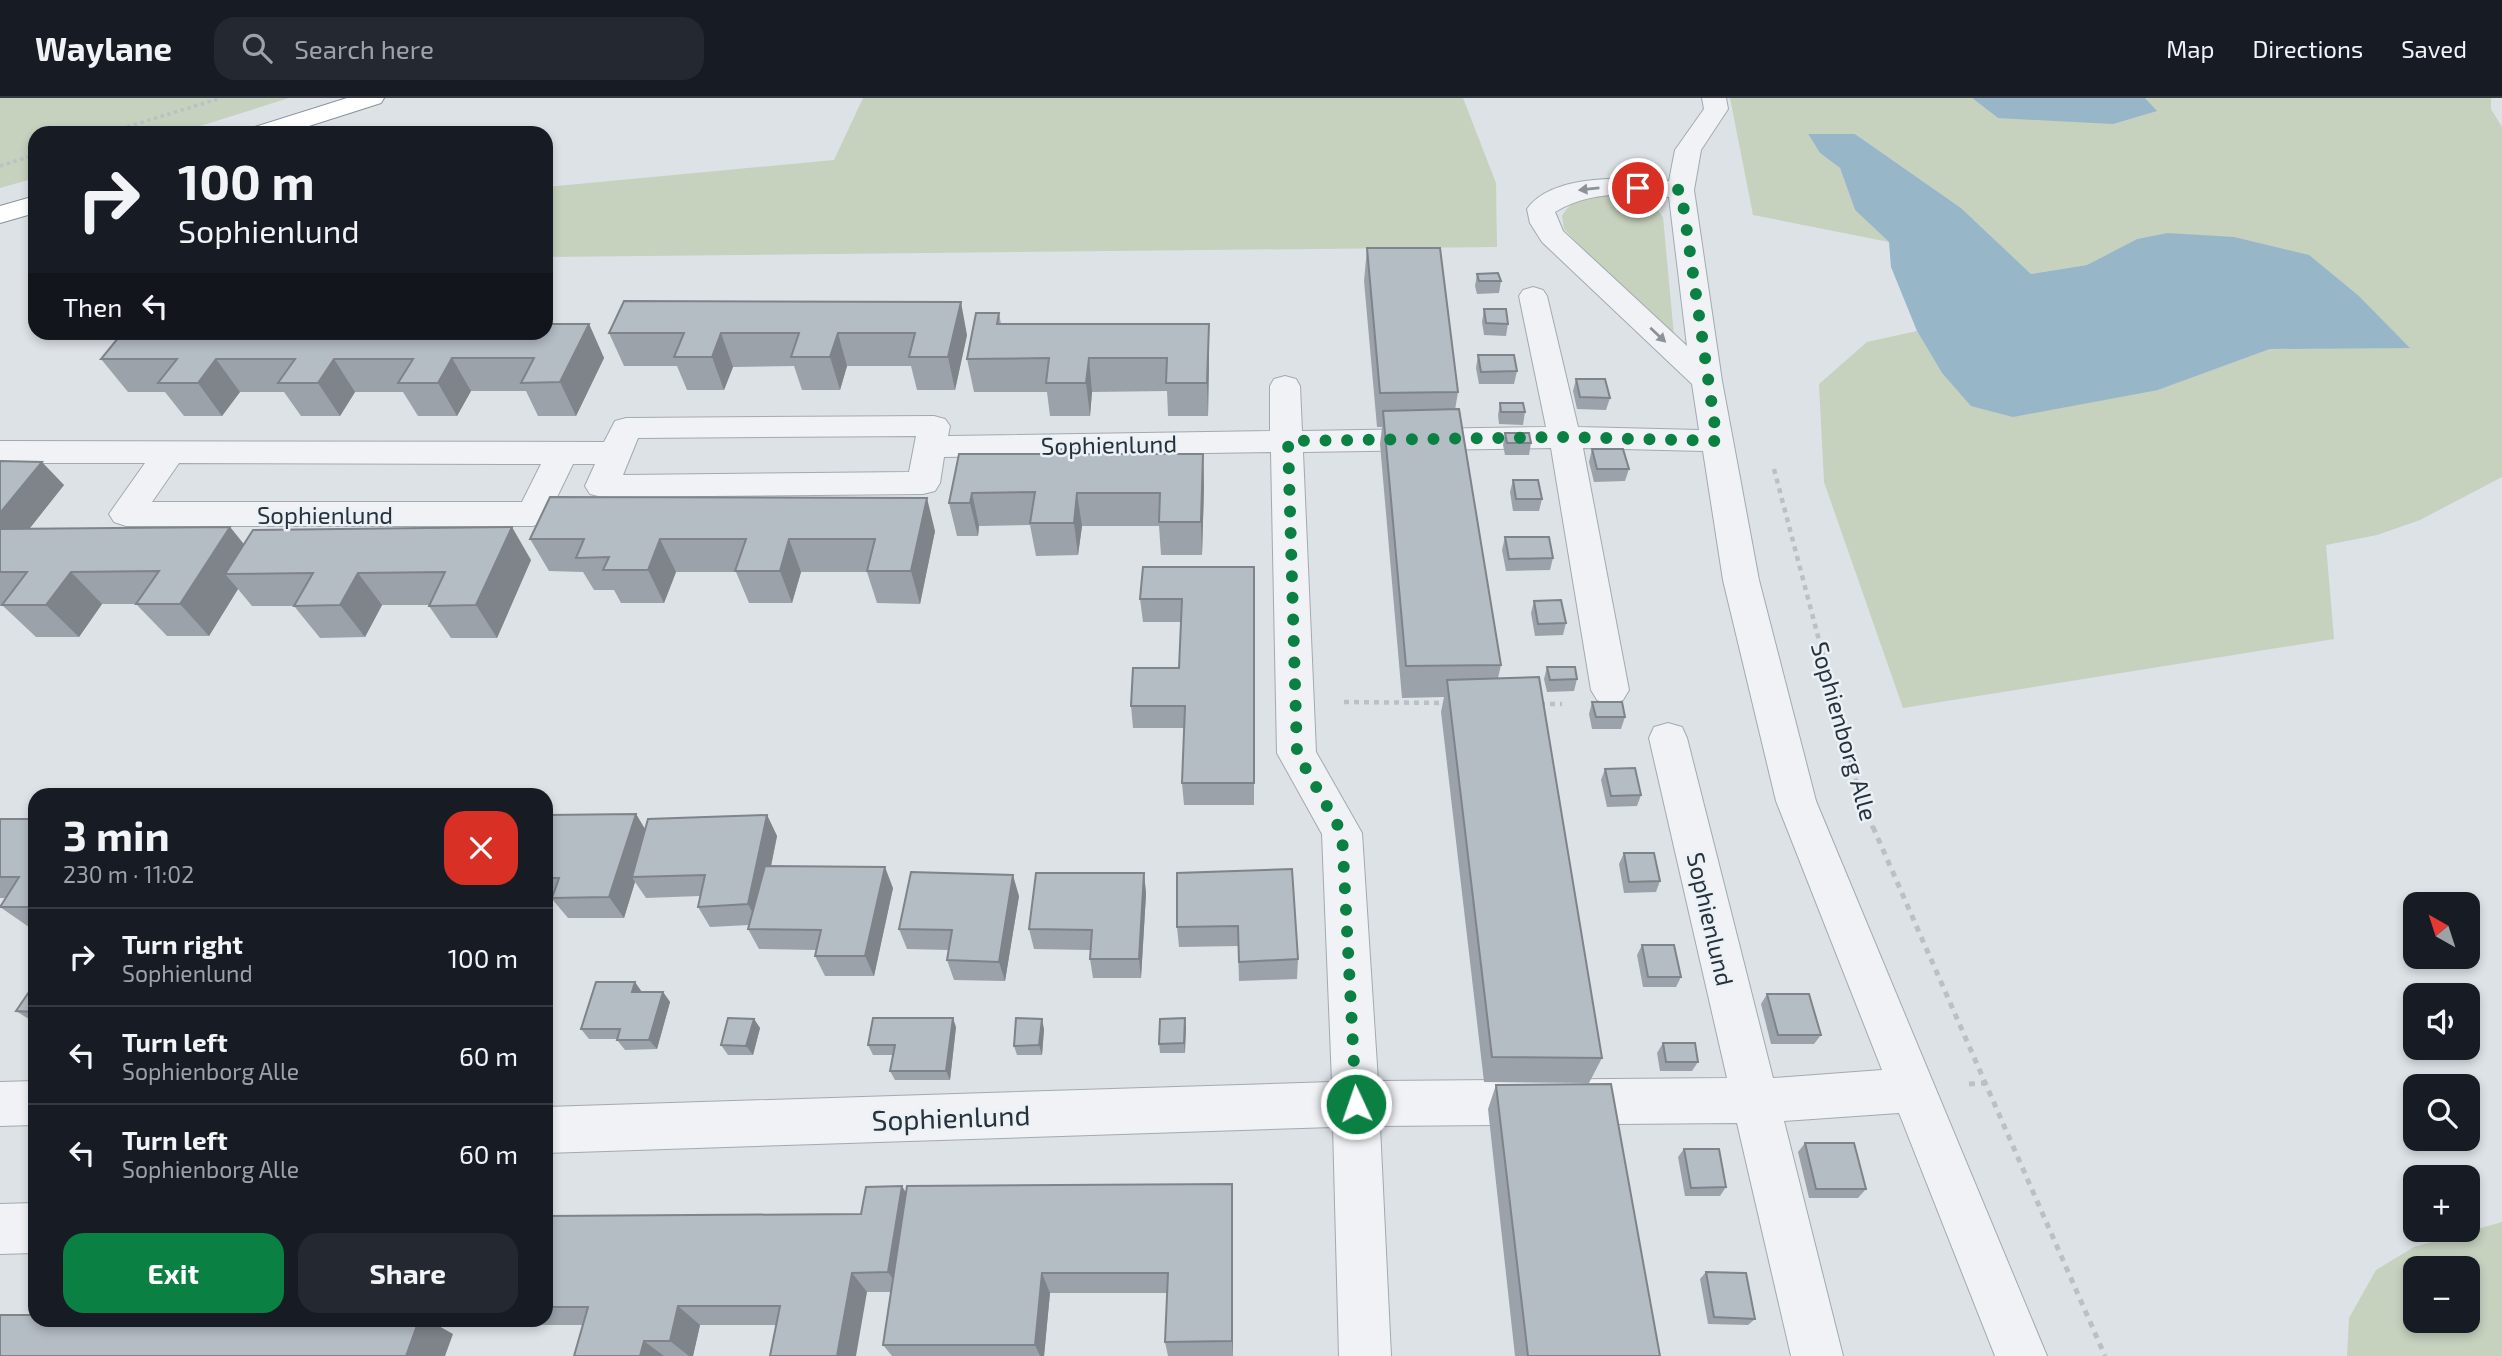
<!DOCTYPE html>
<meta charset="utf-8">
<style>
body{margin:0;font-family:"Exo 2",sans-serif;background:#242831;color:#f1f3f6;height:100vh;display:flex;flex-direction:column;font-size:26px;white-space:nowrap}
*{box-sizing:border-box;margin:0}
p{font-size:23px;color:#9ea1a6}
.icon{flex:none;width:38px;height:38px;fill:none;stroke:currentColor;stroke-width:2;stroke-linecap:round;stroke-linejoin:round}
.map{position:relative;flex:1;overflow:hidden}
.panel{position:absolute;left:28px;top:690px;width:525px;height:539px;display:flex;flex-direction:column;background:#171b24;border-radius:21px;box-shadow:0 4px 10px #0003}
.panel>*{flex:none}
.top-card{position:absolute;left:28px;top:28px;width:525px;height:214px;border-radius:21px;box-shadow:0 4px 10px #0003;background:#171b24;color:#f1f3f6;overflow:hidden}
.needle{width:46px;rotate:321deg}
.fabs{position:absolute;left:2403px;top:794px;display:grid;gap:14px}
.fabs a{display:grid;place-items:center;width:77px;height:77px;border-radius:14px;background:#171b24;box-shadow:0 4px 10px #0003;font-size:35px}
.pin{position:absolute;display:grid;place-items:center;width:60px;height:60px;color:#fff;margin:-30px;border:4px solid #fff;border-radius:50%;box-shadow:0 2px 7px #0007}
.me{position:absolute;width:77px;margin:-38px;rotate:357deg;stroke-linejoin:round;filter:drop-shadow(0 0 5px #0008)}
.turn{display:flex;align-items:center;gap:24px;height:147px;padding:0 35px;font-size:32px}
.turn .icon{width:91px;height:91px;stroke-width:2.5}
.turn b{display:block;font-size:49px;line-height:60px}
.then{display:flex;align-items:center;height:66px;padding:0 35px;background:#0003;gap:14px;font-size:26px}
.round{display:grid;place-items:center;flex:none;width:74px;height:74px;border-radius:21px;background:#242831}
.headline{display:flex;align-items:center;justify-content:space-between;height:119px;padding:0 35px}
h1{font-size:42px;font-weight:700;line-height:52px}
.action{display:flex;gap:14px;margin-top:auto;padding:14px 35px}
.action a{flex:1;height:80px;border-radius:21px;background:#0b8043;color:#fff;font-size:28px;font-weight:700;line-height:80px;text-align:center}
.action a+a{background:#242831;color:#f1f3f6}
ul{padding:0;list-style:none}
li{display:flex;align-items:center;gap:21px;height:98px;padding:0 35px;border-top:2px solid #363941}
li div{flex:1}
li b{display:block;font-size:26px}
li em{font-style:normal}
header{display:flex;align-items:center;gap:42px;box-sizing:border-box;height:98px;padding:0 35px;background:#171b24;border-bottom:2px solid #363941}
header strong{font-size:33px}
nav{display:flex;gap:38px;margin-inline-start:auto;font-size:24px}
.search{width:490px;height:63px;background:#242831;display:flex;align-items:center;gap:18px;box-sizing:border-box;padding:0 24px;border-radius:21px;color:#9ea1a6;font-size:26px}
.map>svg:first-child{display:block}
.green{fill:#c6d1be;fill-rule:evenodd}
.water{fill:#97b6c8}
.lines{fill:none;stroke-linecap:round;stroke-linejoin:round}
.street-casing{stroke:#a2aab1;stroke-width:2}
.highway-casing{stroke:#84929e;stroke-width:2}
.path-far2{stroke:#bbc0c5;stroke-width:3.5;stroke-dasharray:3.5 3.5;stroke-linecap:butt}
.path-far1{stroke:#bbc0c5;stroke-width:4.5;stroke-dasharray:5 5;stroke-linecap:butt}
.path{stroke:#bbc0c5;stroke-width:5;stroke-dasharray:6 6;stroke-linecap:butt}
.street{fill:#f0f2f5;fill-rule:evenodd}
.highway{fill:#fff;fill-rule:evenodd}
.wall{fill:#9ba2a9}
.shaded-wall{fill:#7e8489}
.building{fill:#b4bcc4;stroke:#7e8489;stroke-width:2}
.oneway{fill:#8b9299}
.route{stroke:#0b8043;stroke-width:12;stroke-dasharray:0 21.6}
.labels{text-anchor:middle;dominant-baseline:central;stroke-width:5;stroke-linejoin:round;paint-order:stroke}
.street-label{font-size:24px;fill:#26323d;stroke:#ecf1f5}
.near-street-label{font-size:28px;fill:#26323d;stroke:#ecf1f5}
</style>
<header>
<strong>Waylane</strong>
<div class="search"><svg class="icon" aria-label="search" viewBox="0 0 24 24"><circle cx="10" cy="10" r="6"/><path d="M15 15l6 6"/></svg>Search here</div>
<nav><a>Map</a><a>Directions</a><a>Saved</a></nav>
</header>
<div class="map">
<svg width="2502" height="1258" viewBox="0 0 2502 1258">
<rect width="100%" height="100%" fill="#dde2e7"/>
<path class="green" d="M0,0H289L178,35H35V80L0,90Z
M863,0H1463L1496,85L1497,149L546,159V89L834,62Z
M1730,0H1972L1998,20L2156,13L2145,0H2491V11L2502,29V379L2420,422L2377,437L2326,447L2334,541L1903,610L1824,384L1819,286L1867,244L1917,233L1942,275L2158,292L2270,251L2409,249L2359,198L2309,158L2167,135L2137,141L2087,167L2031,176L1961,110L1855,36H1808L1820,55L1840,70L1855,112L1889,144L1753,117Z
M1598,98C1620,98 1649,98 1663,119L1674,238L1668,239L1564,131L1562,118C1570,103 1582,101 1598,98Z
M2502,1124V1258H2347L2349,1220L2376,1172L2414,1149ZM2415,1171H2468V1223H2415Z"/>
<path class="water" d="M1972,0H2145L2157,13L2113,26L1998,20Z
M1808,36H1855L1961,110L2031,176L2087,167L2137,141L2167,135L2234,139L2309,157L2359,198L2410,250L2270,251L2158,292L2013,319L1971,308L1942,275L1917,233L1891,169L1889,144L1855,112L1840,70L1820,55Z"/>
<g class="lines">
<g class="street-casing">
<path id="street" d="M1702,0H1726L1728,11L1701,52L1694,92L1722,283L1759,482L1816,703L2047,1258H1995L1899,1015L1784,1023L1843,1258H1791L1737,1025L1380,1028L1391,1258H1339L1333,1029L546,1055V1009L1332,984L1322,736L1277,655L1271,354L944,359L940,385L935,393L923,396L602,399L590,396L585,388L595,366H573L545,424L533,428H126L114,424L109,416L145,365H0V343L604,344L615,323L626,320L934,318L945,321L950,328L948,338L1270,333V288L1274,281L1285,278L1296,281L1300,288L1302,333L1546,329L1519,198L1523,192L1533,189L1543,192L1547,198L1578,329L1699,332L1692,286L1542,144L1530,125L1527,111C1553,74 1631,80 1669,83L1675,52L1704,11ZM1626,96L1669,99L1687,248L1563,133L1555,114C1578,100 1600,97 1626,96ZM916,338L909,374L623,377L638,340ZM1551,350L1591,592L1597,602L1610,607L1623,602L1629,592L1583,350L1703,353L1723,482L1776,703L1882,972L1773,980L1687,640L1682,629L1668,625L1654,629L1649,640L1727,980L1378,983L1362,735L1316,654L1303,354ZM179,365L541,366L522,404H152Z
M35,983V1027L0,1028V984Z
M35,1105V1155L0,1156V1106Z"/>
</g>
<g class="highway-casing">
<path id="highway" d="M347,0H384L381,5L287,35H248L252,30Z
M35,98V115L0,125V108Z"/>
</g>
<path class="path-far2" d="M107,35L221,0
M0,68L35,57"/>
<path class="path-far1" d="M1774,371L1861,702L1873,730
M1344,604L1447,605
M1540,606H1562"/>
<path class="path" d="M1873,729L2105,1258
M1969,986L1985,985"/>
<use href="#street" class="street"/>
<use href="#highway" class="highway"/>
</g>
<path class="wall" d="M1367,150L1458,294L1455,312L1501,567L1498,580L1602,960L1589,985L1484,984L1441,614L1444,599L1402,600L1380,346L1382,329H1377L1364,183Z
M1477,176L1501,183L1499,195L1477,196L1475,188Z
M624,203L967,237L955,292H917L911,268H847L840,292H802L794,268L733,269L724,292H687L677,268H624L609,235Z
M1484,211L1508,226L1506,238L1484,237L1482,224Z
M999,215L1001,226H1209V259L1208,318H1168L1167,293L1092,294L1090,318H1050L1047,294H974L967,261Z
M589,226L604,260L576,318H538L526,293H471L457,318H418L403,294H355L340,318H301L284,294H240L222,318H184L165,294H128L101,261Z
M1478,257L1517,273L1514,286H1479L1476,270Z
M1576,281L1610,300L1606,312L1577,311L1573,293Z
M1500,305L1525,314L1523,327L1499,326L1498,317Z
M1505,335L1531,345L1529,357H1505L1503,347Z
M1592,351L1629,371L1625,383L1594,384L1589,364Z
M1084,352V356H1203L1204,389L1202,457H1161L1159,428H1082L1078,457L1036,458L1030,427L979,428L978,438H957L949,405L1051,356Z
M0,363L64,387L29,431L230,429L244,446L531,462L497,540H451L429,508V507H382L365,539L320,540L294,508H252L238,491L209,538H167L136,506H102L79,539H36L2,507L0,508Z
M1513,382L1542,401L1539,413H1513L1510,394Z
M935,433L920,506L877,505L867,474H801L792,505H749L736,474H676L664,505H621L614,492H594L583,474L549,473L530,441Z
M1505,439L1553,460L1550,472L1506,473L1502,452Z
M1254,469V707H1184L1182,685L1184,630H1133L1131,608L1179,570L1181,524H1143L1140,501Z
M1534,503L1566,525L1563,537L1535,538L1531,515Z
M1547,569L1577,581L1574,593L1547,594L1544,581Z
M1592,604L1625,619L1621,631H1592L1589,616Z
M1605,671L1641,697L1637,708L1607,709L1601,682Z
M636,716L645,731L767,717L777,738L771,768L893,790L874,878H825L815,858L816,852L759,851L748,831L749,827L710,829L698,809L700,798L646,800L635,784L624,820H568L552,801H546V717Z
M0,721H35V829H29L0,809L6,800H0Z
M1624,755L1660,783L1656,794L1624,795L1619,766Z
M1144,775L1146,796L1141,880H1093L1090,861V852L1034,851L1029,831Z
M1177,775L1298,861L1297,881L1239,883L1238,848L1179,849L1177,829Z
M1019,798L1005,883L954,882L947,862L949,852L907,851L899,831Z
M1642,847L1681,879L1676,889H1643L1637,857Z
M35,888V923H32L16,913Z
M642,894H663L670,904L657,951L625,952L617,942V941H589L581,931Z
M1767,896L1821,937L1814,946H1771L1761,906Z
M1185,920V955H1160L1159,946Z
M754,921L760,930L753,957H728L721,947Z
M956,929L950,982H895L890,973L893,957H873L868,947Z
M1044,931L1042,957H1017L1014,948Z
M1663,945L1698,964L1692,973H1660L1657,955Z
M1496,987L1660,1258H1515L1488,1011Z
M1805,1045L1866,1091L1858,1100H1809L1798,1054Z
M1684,1051L1726,1089L1720,1098H1685L1678,1059Z
M906,1094L1233,1108V1258H1168L1165,1244L1167,1195H1050L1044,1258H892L883,1247L891,1194H867L776,1227H700L693,1258H574L583,1227H489L480,1222H546V1118L861,1116Z
M1706,1174L1755,1221L1748,1227L1708,1226L1700,1181Z"/>
<path class="shaded-wall" d="M961,204L967,237L955,292L948,259Z
M589,226L604,260L576,318L560,284Z
M1209,226V259L1208,318L1207,285Z
M721,235L733,269L724,292L712,259Z
M838,235L847,268L840,292L830,259Z
M452,260L471,293L457,318L438,285Z
M1089,260L1092,294L1090,318L1086,285Z
M216,261L240,294L222,318L198,285Z
M334,261L355,294L340,318L318,285Z
M1203,356L1204,389L1202,457L1201,424Z
M42,364L64,387L11,454L0,443V415Z
M972,395L979,428L978,438L970,405Z
M1077,395L1082,428L1078,457L1074,425Z
M927,400L935,433L920,506L911,473Z
M230,429L256,462L225,476L238,491L209,538L180,506Z
M512,429L531,462L497,540L476,507Z
M660,441L676,474L664,505L648,472Z
M789,441L801,474L792,505L780,473Z
M71,474L102,506L79,539L46,507Z
M358,475L382,507L365,539L340,507Z
M636,716L649,738L632,779L635,784L624,820L609,799Z
M767,717L777,738L759,827L748,806Z
M885,769L893,790L874,878L865,858Z
M1144,775L1146,796L1141,880L1139,861Z
M1013,777L1019,798L1005,883L999,864Z
M635,884L642,894H632Z
M663,894L670,904L657,951L649,942Z
M953,920L956,929L950,982L946,973Z
M1185,920L1186,930L1185,955L1184,945Z
M754,921L760,930L753,957L746,948Z
M1042,921L1044,931L1042,957L1039,947Z
M1232,1086L1233,1108V1258L1232,1243Z
M902,1088L915,1110L902,1194L888,1174Z
M852,1175L867,1194L856,1258H837Z
M1042,1175L1050,1195L1044,1258H1040L1035,1247Z
M678,1208L700,1227L693,1258H689L670,1243Z
M419,1222H428L453,1236L445,1258H406Z
M644,1243L664,1258H640Z"/>
<path class="building" d="M1367,150H1440L1458,294L1380,295Z
M1498,175L1501,183H1479L1477,176Z
M624,203L961,204L948,259H909L915,235H838L830,259H791L799,235H721L712,259H674L684,235H609Z
M1484,211H1506L1508,226L1486,225Z
M976,215H999L997,226H1209L1207,285H1166L1167,260H1089L1086,285H1046L1049,260L967,261Z
M546,226H589L560,284L521,285L534,260H452L438,285H398L413,261H334L318,285H278L295,261H216L198,285H158L177,261H101L123,234H546Z
M1478,257H1514L1517,273L1481,274Z
M1576,281H1605L1610,300L1580,299Z
M1500,305H1523L1525,314H1501Z
M1459,311L1501,567L1406,568L1383,313Z
M1505,335H1529L1531,345H1507Z
M1052,351L1084,352L1083,356H1051Z
M1592,351H1623L1629,371H1597Z
M959,356H1203L1201,424H1159L1160,395H1077L1074,425H1030L1035,394L972,395L970,405H949Z
M0,363L42,364L0,415Z
M1513,382H1538L1542,401H1516Z
M550,399L927,400L911,473H867L875,441H789L780,473H735L746,441H660L648,472H603L609,459L576,460L584,441H530Z
M230,429L180,506H136L159,473L71,474L46,507H2L27,474H0V431Z
M512,429L476,507L429,508L445,474L358,475L340,507L294,508L313,475L225,476L253,432Z
M1505,439H1549L1553,460L1509,461Z
M1143,469H1254V685H1182L1185,608H1131L1133,570H1179L1182,501H1140Z
M1561,502L1566,525L1538,526L1534,503Z
M1547,569H1575L1577,581L1550,582Z
M1539,579L1602,960L1492,959L1447,582Z
M1592,604H1622L1625,619H1596Z
M1635,670L1641,697L1611,698L1605,671Z
M636,716L609,799L552,800L559,780H546V717Z
M767,717L748,806L698,809L705,777L632,779L648,721Z
M0,721H35V809H0L19,779H0Z
M1624,755H1654L1660,783L1629,784Z
M765,768L885,769L865,858H815L821,832L748,831Z
M1292,771L1298,861L1239,864L1238,828L1177,829V775Z
M911,774L1013,777L999,864L947,862L952,832L899,831Z
M1036,775H1144L1139,861H1090L1092,832L1029,831Z
M1642,847H1674L1681,879H1648Z
M596,884H635L632,894H663L649,942H617L620,931H581Z
M33,888H35V914L16,913Z
M1767,896H1809L1821,937H1778Z
M728,920L754,921L746,948L721,947Z
M873,920H953L946,973H890L895,947H868Z
M1016,920L1042,921L1039,947L1014,948Z
M1185,920L1184,945L1159,946L1160,921Z
M1663,945H1695L1698,964H1666Z
M1611,986L1660,1258H1528L1496,987Z
M1805,1045H1854L1866,1091H1816Z
M1684,1051H1719L1726,1089L1691,1090Z
M1232,1086V1243L1165,1244L1168,1175H1042L1035,1247H883L907,1088Z
M902,1088L888,1174L852,1175L837,1258H770L780,1208H678L670,1243H644L640,1258H574L588,1209H546V1118L861,1116L866,1089Z
M1706,1174L1746,1175L1755,1221L1714,1219Z
M0,1217H35V1222H419L406,1258H0Z"/>
<defs><path id="oneway-solid" d="M-6-.8H1V-3.2L6.5 0L1 3.2V.8H-6Z" transform="scale(1.75)"/></defs>
<g class="oneway">
<use href="#oneway-solid" transform="translate(1589 91) rotate(174)"/>
<use href="#oneway-solid" transform="translate(1658 237) rotate(43)"/>
</g>
<g class="lines">
<path class="route" d="M1356,1006L1342,735L1297,655L1288,343L1565,339L1717,343L1681,92L1638,90"/>
</g>
<g class="labels">
<g class="street-label">
<text transform="translate(1109 346) rotate(-1)">Sophienlund</text>
<text x="325" y="416">Sophienlund</text>
<text transform="translate(1845 633) rotate(74)">Sophienborg Alle</text>
<text transform="translate(1711 821) rotate(77)">Sophienlund</text>
</g>
<g class="near-street-label">
<text transform="translate(951 1019) rotate(-2)">Sophienlund</text>
</g>
</g>
</svg>
<div class="fabs">
<a><svg class="needle" viewBox="-14 -14 28 28"><path d="M0-13l5 13h-10z" fill="#e53935"/><path d="M0 13l5-13h-10z" fill="#9ea1a6"/></svg></a>
<a><svg class="icon" aria-label="sound" viewBox="0 0 24 24"><path d="M4 9h4l5-4v14l-5-4H4zM17 9q2 3 0 6"/></svg></a>
<a><svg class="icon" aria-label="search" viewBox="0 0 24 24"><circle cx="10" cy="10" r="6"/><path d="M15 15l6 6"/></svg></a>
<a>+</a>
<a>−</a>
</div>
<div class="pin" style="left:1638px;top:90px;background:#d93025"><svg class="icon" aria-label="arrive" viewBox="0 0 24 24"><path d="M6 21V4h12l-3 4 3 4H6"/></svg></div>
<svg class="me" style="left:1356px;top:1006px" viewBox="-20 -20 40 40"><circle r="17" fill="#0b8043" stroke="#fff" stroke-width="3"/><path d="M0-11L8 9 0 5-8 9z" fill="#fff"/></svg>
<div class="top-card">
<div class="turn"><svg class="icon" aria-label="right" viewBox="0 0 24 24"><path d="M7 20v-9h11M14 6l5 5-5 5"/></svg><div><b>100 m</b>Sophienlund</div></div>
<div class="then">Then<svg class="icon" aria-label="left" viewBox="0 0 24 24"><path d="M17 20v-9H6M10 6l-5 5 5 5"/></svg></div>
</div>
<section class="panel">
<div class="headline"><div><h1>3 min</h1><p>230 m · 11:02</p></div><a class="round" style="background:#d93025;color:#fff"><svg class="icon" aria-label="close" viewBox="0 0 24 24"><path d="M6 6l12 12M18 6L6 18"/></svg></a></div>
<ul>
<li><svg class="icon" aria-label="right" viewBox="0 0 24 24"><path d="M7 20v-9h11M14 6l5 5-5 5"/></svg><div><b>Turn right</b><p>Sophienlund</p></div><em>100 m</em></li>
<li><svg class="icon" aria-label="left" viewBox="0 0 24 24"><path d="M17 20v-9H6M10 6l-5 5 5 5"/></svg><div><b>Turn left</b><p>Sophienborg Alle</p></div><em>60 m</em></li>
<li><svg class="icon" aria-label="left" viewBox="0 0 24 24"><path d="M17 20v-9H6M10 6l-5 5 5 5"/></svg><div><b>Turn left</b><p>Sophienborg Alle</p></div><em>60 m</em></li>
</ul>
<div class="action"><a>Exit</a><a>Share</a></div>
</section>
</div>
